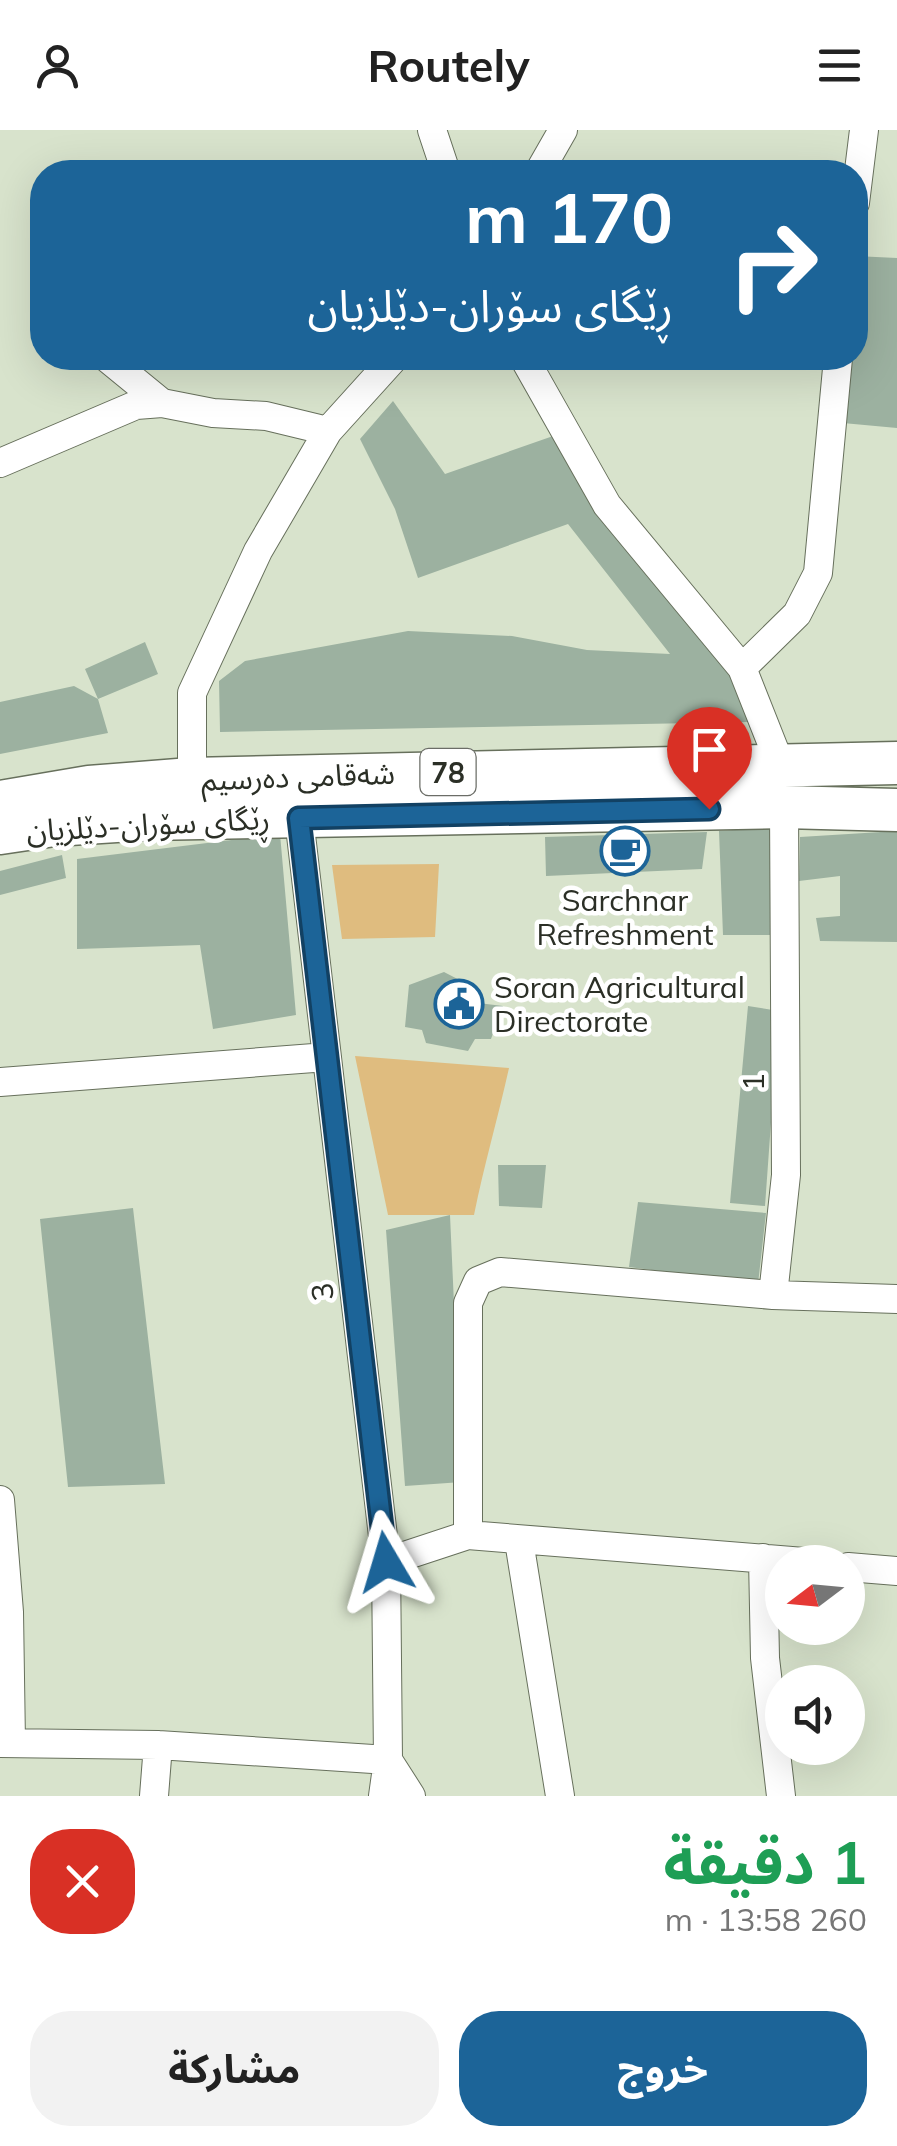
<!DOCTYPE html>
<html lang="ar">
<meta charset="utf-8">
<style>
body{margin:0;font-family:Mulish,"Noto Sans Arabic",sans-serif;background:#f2f2f2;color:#222;direction:rtl;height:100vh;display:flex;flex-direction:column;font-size:38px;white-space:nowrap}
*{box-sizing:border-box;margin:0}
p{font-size:32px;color:#767676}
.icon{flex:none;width:55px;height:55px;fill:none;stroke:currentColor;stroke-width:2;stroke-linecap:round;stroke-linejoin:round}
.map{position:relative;height:1666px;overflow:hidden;direction:ltr}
.side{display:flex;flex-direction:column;background:#fff;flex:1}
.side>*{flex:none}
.hud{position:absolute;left:30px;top:30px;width:838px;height:210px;border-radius:40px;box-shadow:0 10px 40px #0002;direction:rtl;background:#1c6498;color:#fff;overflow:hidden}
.needle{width:65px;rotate:254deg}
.tools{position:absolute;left:765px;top:1415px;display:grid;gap:20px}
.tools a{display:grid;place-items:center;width:100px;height:100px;border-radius:50%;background:#fff;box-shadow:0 10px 40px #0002;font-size:50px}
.pin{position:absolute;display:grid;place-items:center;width:85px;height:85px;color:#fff;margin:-102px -42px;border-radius:50% 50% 50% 0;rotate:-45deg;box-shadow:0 0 10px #0007}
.pin .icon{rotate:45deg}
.me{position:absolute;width:110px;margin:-55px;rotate:353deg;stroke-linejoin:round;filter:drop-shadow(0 0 8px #0008)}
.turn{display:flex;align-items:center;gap:35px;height:210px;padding:0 30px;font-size:45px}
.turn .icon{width:130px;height:130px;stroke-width:2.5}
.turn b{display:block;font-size:70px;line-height:85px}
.round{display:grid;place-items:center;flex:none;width:105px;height:105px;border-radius:40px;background:#f2f2f2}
.headline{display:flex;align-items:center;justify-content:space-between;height:170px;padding:0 30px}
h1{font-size:60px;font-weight:700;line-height:75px;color:#1e9e55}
.primary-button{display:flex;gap:20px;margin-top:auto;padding:20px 30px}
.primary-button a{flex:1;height:115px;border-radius:40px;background:#1c6498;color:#fff;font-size:40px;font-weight:700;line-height:115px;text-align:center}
.primary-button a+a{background:#f2f2f2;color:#222}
header{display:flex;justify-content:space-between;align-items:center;height:130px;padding:0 30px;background:#fff;font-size:45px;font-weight:700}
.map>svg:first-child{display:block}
.green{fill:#dfbc7f}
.building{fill:#9cb1a0}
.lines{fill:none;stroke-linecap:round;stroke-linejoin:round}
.street-casing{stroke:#67705c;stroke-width:30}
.primary-casing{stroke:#67705c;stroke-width:45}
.street{stroke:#fff;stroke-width:28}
.primary{stroke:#fff;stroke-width:42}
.route-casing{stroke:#124163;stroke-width:25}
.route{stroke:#1c6498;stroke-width:18}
.labels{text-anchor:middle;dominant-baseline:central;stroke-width:9;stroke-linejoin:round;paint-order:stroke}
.shield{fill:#fff;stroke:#6b6d67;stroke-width:2.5}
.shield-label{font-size:28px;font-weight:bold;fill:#2b2f26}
.street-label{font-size:30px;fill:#2b2f26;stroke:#fff}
.poi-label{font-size:30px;fill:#2b2f26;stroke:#fff}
</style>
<header><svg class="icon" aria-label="menu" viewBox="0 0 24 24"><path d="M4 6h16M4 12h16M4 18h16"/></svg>Routely<svg class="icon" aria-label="person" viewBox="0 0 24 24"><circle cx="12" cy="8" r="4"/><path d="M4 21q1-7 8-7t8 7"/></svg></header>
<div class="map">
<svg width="897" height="1666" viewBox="0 0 897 1666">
<rect width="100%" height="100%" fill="#d8e3cc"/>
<path class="green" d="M439,734L435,807L342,809L332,735Z
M355,926L509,938C498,988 484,1035 474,1085H388Z"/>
<path class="building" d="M855,126L897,128V298L832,292L838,228H855Z
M393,271L445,344L556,305L746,560L749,592L220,602L219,551L245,531L408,501L512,506L587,520L670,524L568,394L418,448L395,379L360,309Z
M145,512L158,544L98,569L85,539Z
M74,556L98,569L108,603L0,624V572Z
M774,697L778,805H723L719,701Z
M897,701V812L820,811L816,788L840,786V746L799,751L800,707Z
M707,702L702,739L546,746L545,707Z
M280,704L296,885L213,899L200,815L77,819V729Z
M62,725L66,748L0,765V741Z
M444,842L473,857L478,873L503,876L491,909H475L468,921L426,913L422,900L405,897L409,855Z
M748,876L779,881L765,1076L730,1073Z
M498,1035H546L542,1078L499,1076Z
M638,1072L766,1083L758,1154L629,1137Z
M133,1078L165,1354L68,1357L40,1089Z
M450,1085L462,1352L405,1356L386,1100Z"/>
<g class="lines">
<g class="street-casing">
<path id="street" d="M432,0L446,42
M539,42L563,0
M855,73L864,0
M107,228L162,273
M524,228L607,375L742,538L780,634
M0,333L136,275L162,273L213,283L266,286L328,301
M742,538L797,484L818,443L838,228
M192,662V563L258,421L328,301L394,228
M299,688L386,1432L388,1630L383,1666
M0,952L327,927
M773,1165L786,1045L784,677
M0,1370L9,1482L11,1613
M468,1405V1173L478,1151L500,1142L773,1165L897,1169
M519,1411L560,1666
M763,1428L765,1528L781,1666
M386,1432L468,1405L804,1432
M848,1437L897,1441
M0,1613L158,1615L388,1630
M388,1630L411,1666
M154,1666L158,1615"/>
</g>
<g class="primary-casing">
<path id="primary" d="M0,672L89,657L191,649L897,633
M0,703L54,695L147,689L784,677L897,680"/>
</g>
<use href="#street" class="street"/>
<use href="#primary" class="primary"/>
</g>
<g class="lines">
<g class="route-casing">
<path id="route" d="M386,1432L299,688L709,679"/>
</g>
<use href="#route" class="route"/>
</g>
<defs>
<g id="cafe-ring" transform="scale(2.5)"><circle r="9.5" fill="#fff" stroke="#1c6498" stroke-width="1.5"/><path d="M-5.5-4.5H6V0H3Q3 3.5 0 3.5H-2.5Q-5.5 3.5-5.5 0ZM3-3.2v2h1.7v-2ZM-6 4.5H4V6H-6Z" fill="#1c6498"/></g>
<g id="civic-ring" transform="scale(2.5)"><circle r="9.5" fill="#fff" stroke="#1c6498" stroke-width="1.5"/><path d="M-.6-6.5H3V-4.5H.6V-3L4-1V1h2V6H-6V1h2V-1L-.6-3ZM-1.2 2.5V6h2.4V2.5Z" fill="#1c6498"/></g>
</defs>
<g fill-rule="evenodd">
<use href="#cafe-ring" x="625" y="721"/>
<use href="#civic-ring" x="459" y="874"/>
</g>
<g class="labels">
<rect class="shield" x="420.5" y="619" width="55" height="46" rx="8"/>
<g class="shield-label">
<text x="448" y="642">78</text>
</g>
<g class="street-label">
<text transform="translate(298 646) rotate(-2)">شەقامی دەرسیم</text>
<text transform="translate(148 694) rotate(-3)">ڕێگای سۆران-دێلزیان</text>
<text transform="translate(753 952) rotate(-90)">1</text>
<text transform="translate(322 1162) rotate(-97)">3</text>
</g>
<g class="poi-label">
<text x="625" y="770">Sarchnar<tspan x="625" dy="34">Refreshment</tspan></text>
<text x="494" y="857" text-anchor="start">Soran Agricultural<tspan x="494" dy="34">Directorate</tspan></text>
</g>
</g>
</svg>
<div class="tools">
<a><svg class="needle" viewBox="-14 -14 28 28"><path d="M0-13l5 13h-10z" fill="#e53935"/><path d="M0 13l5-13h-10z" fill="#767676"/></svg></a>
<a><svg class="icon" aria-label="sound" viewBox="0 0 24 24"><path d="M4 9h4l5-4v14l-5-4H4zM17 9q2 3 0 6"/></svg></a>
</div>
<div class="pin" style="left:709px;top:679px;background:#d93025"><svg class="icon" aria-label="arrive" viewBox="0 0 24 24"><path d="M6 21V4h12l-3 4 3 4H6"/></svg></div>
<svg class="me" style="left:386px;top:1432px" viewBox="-20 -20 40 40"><path d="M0-17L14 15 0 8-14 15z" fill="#1c6498" stroke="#fff" stroke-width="4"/></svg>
<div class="hud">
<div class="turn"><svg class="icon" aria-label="right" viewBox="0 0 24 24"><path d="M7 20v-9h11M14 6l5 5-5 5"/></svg><div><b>170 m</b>ڕێگای سۆران-دێلزیان</div></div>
</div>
</div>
<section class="side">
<div class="headline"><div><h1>1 دقيقة</h1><p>260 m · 13:58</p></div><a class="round" style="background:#d93025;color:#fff"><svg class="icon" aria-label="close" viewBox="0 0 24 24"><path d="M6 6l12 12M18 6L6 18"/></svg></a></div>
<div class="primary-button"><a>خروج</a><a>مشاركة</a></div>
</section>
